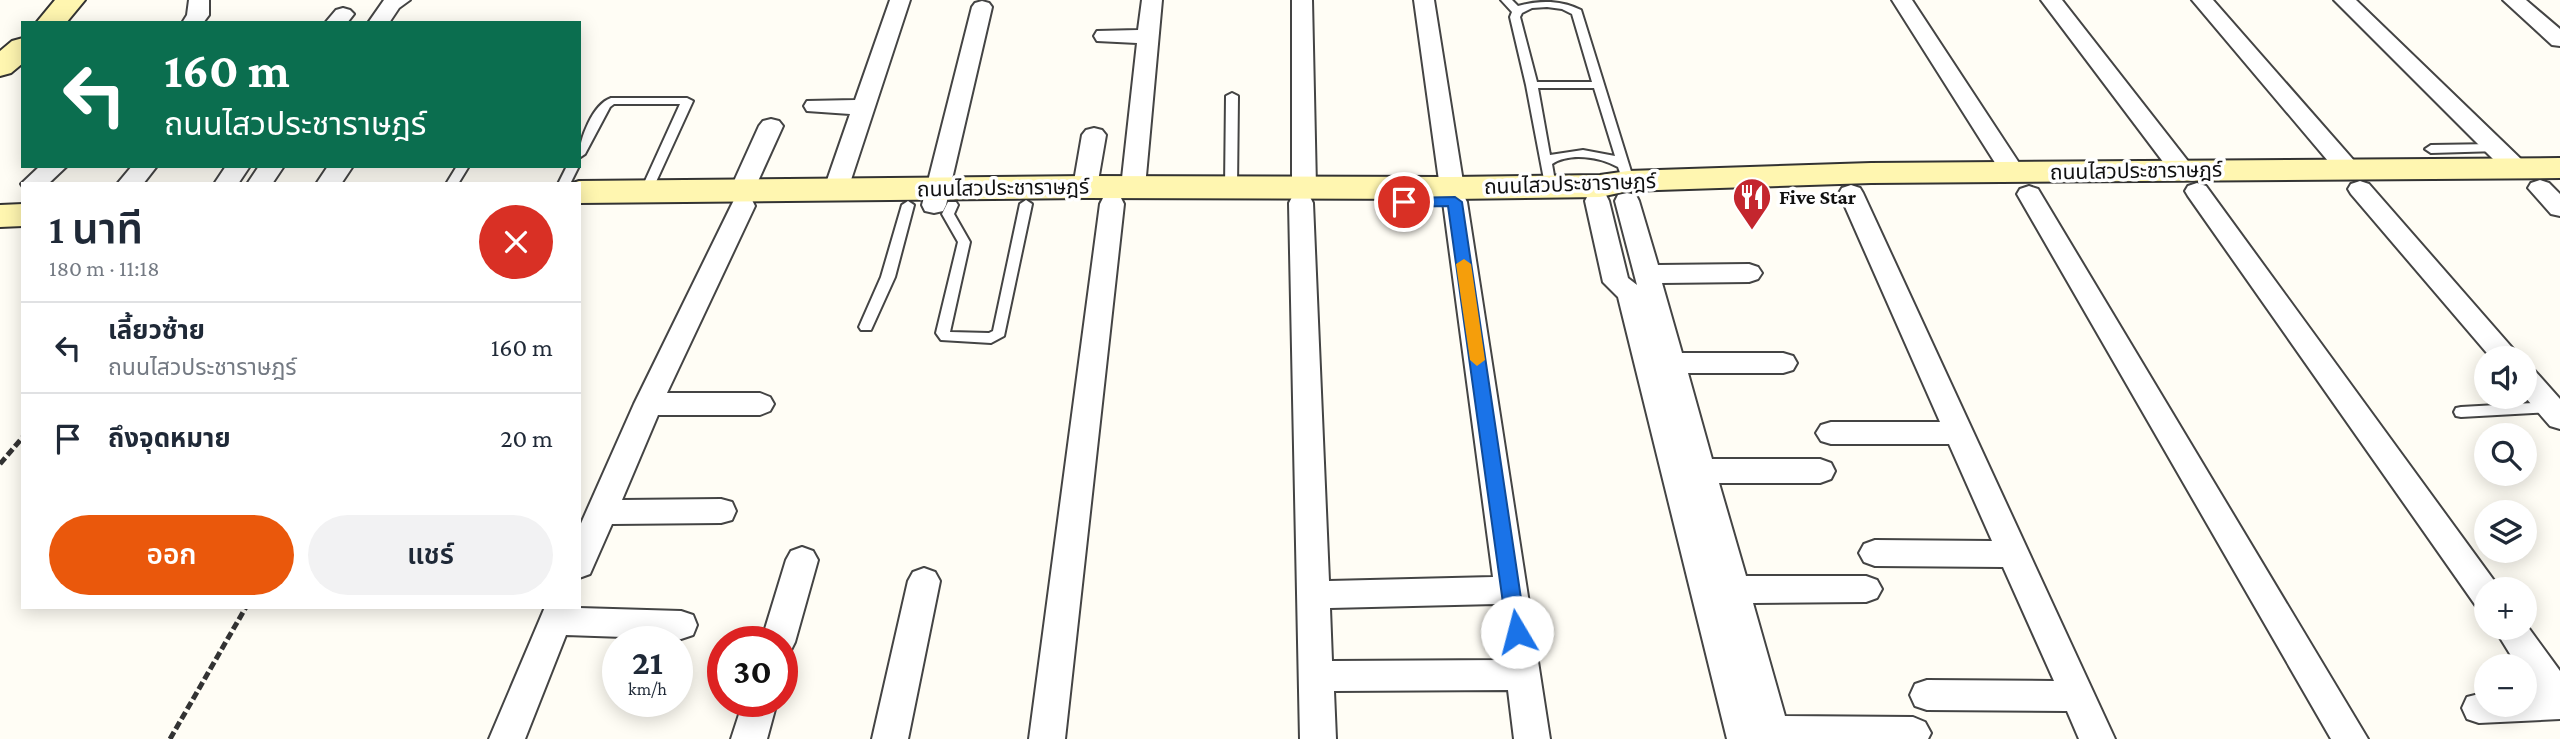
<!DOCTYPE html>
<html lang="th">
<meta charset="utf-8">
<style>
body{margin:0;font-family:"Crimson Pro","Noto Sans Thai",serif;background:#f2f2f3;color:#1f2937;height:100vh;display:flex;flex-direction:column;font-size:26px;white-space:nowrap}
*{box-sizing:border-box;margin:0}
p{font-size:23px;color:#747a83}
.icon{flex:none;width:38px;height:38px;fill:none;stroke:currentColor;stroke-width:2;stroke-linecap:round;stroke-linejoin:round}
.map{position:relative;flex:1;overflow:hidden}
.panel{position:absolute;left:21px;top:182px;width:560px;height:427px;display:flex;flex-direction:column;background:#fff;border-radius:0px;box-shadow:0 4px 18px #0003}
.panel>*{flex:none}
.top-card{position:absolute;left:21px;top:21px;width:560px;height:147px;border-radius:0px;box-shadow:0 4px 18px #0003;background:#0b6e4f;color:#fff;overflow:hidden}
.buttons{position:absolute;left:2474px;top:346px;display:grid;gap:14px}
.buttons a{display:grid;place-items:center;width:63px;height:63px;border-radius:50%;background:#fff;box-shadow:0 4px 18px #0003;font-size:35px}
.speed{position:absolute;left:602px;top:626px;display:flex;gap:14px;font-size:35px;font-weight:700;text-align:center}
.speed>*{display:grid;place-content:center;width:91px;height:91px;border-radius:50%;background:#fff;box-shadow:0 4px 18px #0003;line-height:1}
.speed small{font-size:18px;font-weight:400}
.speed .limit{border:10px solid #d22;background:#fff;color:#111}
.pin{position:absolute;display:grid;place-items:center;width:60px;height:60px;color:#fff;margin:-30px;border:4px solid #fff;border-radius:50%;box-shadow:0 2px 7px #0007}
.me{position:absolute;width:77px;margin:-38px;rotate:352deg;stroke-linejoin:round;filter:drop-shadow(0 0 5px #0008)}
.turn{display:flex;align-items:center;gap:24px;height:147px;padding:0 28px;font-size:32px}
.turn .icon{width:91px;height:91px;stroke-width:2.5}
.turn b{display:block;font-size:49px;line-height:60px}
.round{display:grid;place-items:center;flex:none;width:74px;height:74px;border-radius:37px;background:#f2f2f3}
.head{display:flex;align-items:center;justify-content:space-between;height:119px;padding:0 28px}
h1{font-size:42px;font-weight:600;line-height:52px}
.button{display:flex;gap:14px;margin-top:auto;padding:14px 28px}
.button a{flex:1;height:80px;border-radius:42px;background:#ea580c;color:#fff;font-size:28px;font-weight:600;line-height:80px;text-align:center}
.button a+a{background:#f2f2f3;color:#1f2937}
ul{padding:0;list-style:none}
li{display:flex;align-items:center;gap:21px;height:91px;padding:0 28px;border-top:2px solid #e0e1e3}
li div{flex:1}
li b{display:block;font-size:26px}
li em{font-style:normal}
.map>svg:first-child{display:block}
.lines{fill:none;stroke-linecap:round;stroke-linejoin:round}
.lane-casing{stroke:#444;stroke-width:4}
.street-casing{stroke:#444;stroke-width:4}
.secondary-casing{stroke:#333;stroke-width:4}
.path{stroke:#333;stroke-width:5;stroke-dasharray:8 3.5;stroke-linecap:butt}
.lane{fill:#fff;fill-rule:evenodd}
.street{fill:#fff;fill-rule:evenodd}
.secondary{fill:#fff6b0;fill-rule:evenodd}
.route{fill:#1a73e8;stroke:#114b97;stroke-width:2}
.slow{fill:#f59e0b}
.labels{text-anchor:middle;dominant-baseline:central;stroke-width:7;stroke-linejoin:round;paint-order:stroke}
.street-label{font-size:21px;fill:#111;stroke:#fff}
.poi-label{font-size:21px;font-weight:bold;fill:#111;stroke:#fff;text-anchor:start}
</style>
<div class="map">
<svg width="2560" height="739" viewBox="0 0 2560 739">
<rect width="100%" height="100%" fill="#fffdf5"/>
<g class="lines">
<g class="lane-casing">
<path id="lane" d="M1501,0H1512L1518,6C1539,0 1561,0 1581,10L1634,181L1632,184H1624L1618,167C1600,157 1570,152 1552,164L1556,187L1550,191L1546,190L1526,85L1510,17L1512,12ZM1547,7L1562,9L1572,14L1592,82H1537L1520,17L1522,13L1532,8ZM1538,88H1594L1615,156L1583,150L1550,155Z
M1232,93L1238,96L1237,188L1231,192L1225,188L1226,96Z
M611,98H687L693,101L650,195H642L640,192L680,104H614L610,107L585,154L579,158C579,139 593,104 611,98Z
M2495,144L2501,148L2499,151L2431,153L2425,149L2431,145Z
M457,166H469L458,184H446Z
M567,166H579L570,184H558Z
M1026,200L1032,204L1004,336L991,343L941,340L936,333L958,242L942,214L948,202H956L958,205L954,214L970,242L950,332L989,333L993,331L1020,204Z
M908,201L914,205L895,277L871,330H861L859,327L881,277L902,205Z
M2551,402L2556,403L2558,407L2556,411L2551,412L2461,417L2456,416L2454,412L2456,408L2461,407Z"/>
</g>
<g class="street-casing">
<path id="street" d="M189,0H209V15L203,23H182L187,15Z
M384,0H410L399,8L389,23H368Z
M890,0H910L848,189L845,194L836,197L827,194L824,189L850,114L807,111L804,106L807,101L855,100Z
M1142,0H1162L1145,187L1142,192L1133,195L1124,192L1121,187L1137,43L1097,41L1094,36L1097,31L1138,30Z
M1292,0H1312L1316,187L1313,192L1304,195L1295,192L1292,187Z
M1414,0H1434L1464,188L1456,195L1464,196L1467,202L1550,739H1514L1508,690L1334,691L1336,739H1300L1289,203L1292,197L1301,195L1310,197L1313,203L1329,581L1493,577L1443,202L1451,195L1443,193L1440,188ZM1496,604L1504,660L1332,661L1330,608Z
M1892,0H1912L2025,172L2022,177L2013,179L2004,177Z
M2041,0H2062L2191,165L2194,170L2191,175L2182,177L2173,175Z
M2192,0H2213L2357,164L2360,169L2357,174L2348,176L2339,174Z
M2334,0H2356L2524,162L2527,167L2524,172L2515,174L2506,172Z
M2503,0H2526L2560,29V46L2552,45Z
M982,1L989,3L992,7L946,205L943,211L934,213L925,211L922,205L972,7L975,3Z
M343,8L350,10L354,14L347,23H325L336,10Z
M771,119L779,121L783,126L754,190L751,195L742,198L733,195L730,190L759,126L763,121Z
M1094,128L1102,130L1106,135L1097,187L1094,192L1085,195L1076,192L1073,187L1082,135L1086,130Z
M40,166H67L48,184H23V187L21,184Z
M132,166H157L143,184H117Z
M226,166H250L238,184H214Z
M259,166H284L272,184H247Z
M328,166H353L341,184H316Z
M2540,180L2549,183L2560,194V216L2551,214L2528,188L2531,183Z
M2360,181L2369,184L2522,359H2492L2351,194L2348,189L2351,184Z
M2197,183L2206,186L2498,586L2500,590H2487V609L2476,606L2188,196L2185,191L2188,186Z
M1851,185L1860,188L1863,193L2115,739H2079L2067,711L1927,710L1915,706L1910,695L1915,684L1927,680L2054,681L2003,567L1875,566L1864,562L1859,553L1864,544L1875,540L1992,541L1949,444H1831L1821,441L1816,433L1821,425L1831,422H1940L1839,193L1842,188Z
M2029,186L2038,189L2368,739H2331L2017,194L2020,189Z
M1597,193L1606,195L1609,201L1628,278L1637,285L1615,201L1618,195L1627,193L1636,195L1639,201L1658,265L1749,264L1758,267L1762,273L1758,279L1749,282L1662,283L1682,353H1783L1793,356L1797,363L1793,370L1783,373H1688L1712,459H1820L1831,463L1835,471L1831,479L1820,483H1719L1746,576H1866L1877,580L1882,589L1877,598L1866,602L1753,603L1785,716L1913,717L1925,722L1931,733L1928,739H1727L1618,297L1603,282L1585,201L1588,195Z
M1112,196L1121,198L1124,204L1065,739H1029L1100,204L1103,198Z
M743,198L752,200L755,206L667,393H760L770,397L774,404L770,411L760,415H658L622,500L721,499L732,502L736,511L732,520L721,523L612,524L590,574L579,578V528L634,404L731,206L734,200Z
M2525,368L2535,371L2560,399V429L2550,426L2525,397Z
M802,547L813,551L818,560L795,642L790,652L782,655V642H761L786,560L791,551Z
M924,568L935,572L940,581L908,739H872L908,581L913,572Z
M545,607L681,611L693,615L697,625L693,635L681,639L566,635L525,739H489Z
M2525,623L2560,671V719L2479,723L2467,719L2462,708L2467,697L2487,692V705H2525V690H2535L2525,676V667H2518L2494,628H2525Z
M743,702H777L767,739H731Z"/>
</g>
<g class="secondary-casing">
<path id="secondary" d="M55,0H85L66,23H36Z
M23,38V63L11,73L0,76V51L12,41Z
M2560,158V178L1871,183L1628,191L1600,197L1452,199L1085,198L579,203V184H570L579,181L1085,176L1452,177L1600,175L1628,171L1871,163Z
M23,204V226L0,227V205Z"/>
</g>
<path class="path" d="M0,464L23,437
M170,739L246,607"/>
<use href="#lane" class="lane"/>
<use href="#street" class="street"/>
<use href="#secondary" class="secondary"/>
</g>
<path class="route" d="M1455,197L1462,202L1526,632L1523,638L1517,640L1510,638L1507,632L1448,206L1404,207L1397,202L1404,198Z"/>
<path class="slow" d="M1464,259L1471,264L1485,360L1477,366L1470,360L1456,264Z"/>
<defs>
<g id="restaurant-pin" transform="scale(2.0125)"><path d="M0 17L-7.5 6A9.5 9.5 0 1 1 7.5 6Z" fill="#c4262e" stroke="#fff"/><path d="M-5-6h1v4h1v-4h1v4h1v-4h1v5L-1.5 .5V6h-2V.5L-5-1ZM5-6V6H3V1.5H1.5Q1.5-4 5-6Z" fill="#fff"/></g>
</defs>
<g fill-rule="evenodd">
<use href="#restaurant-pin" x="1752" y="197"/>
</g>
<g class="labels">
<g class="street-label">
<text transform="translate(2136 171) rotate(-1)">ถนนไสวประชาราษฎร์</text>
<text transform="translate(1570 184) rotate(-2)">ถนนไสวประชาราษฎร์</text>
<text transform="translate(1003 188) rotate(-1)">ถนนไสวประชาราษฎร์</text>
</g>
<g class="poi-label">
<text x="1779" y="197">Five Star</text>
</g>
</g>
</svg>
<div class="buttons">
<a><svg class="icon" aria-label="sound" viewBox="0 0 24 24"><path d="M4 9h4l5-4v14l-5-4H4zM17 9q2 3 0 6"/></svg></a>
<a><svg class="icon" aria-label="search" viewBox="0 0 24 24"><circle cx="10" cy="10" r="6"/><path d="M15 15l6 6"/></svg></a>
<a><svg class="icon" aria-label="layers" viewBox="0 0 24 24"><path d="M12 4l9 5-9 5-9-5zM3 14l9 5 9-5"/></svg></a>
<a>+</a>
<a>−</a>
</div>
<div class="speed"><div>21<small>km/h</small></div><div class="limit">30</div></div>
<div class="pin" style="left:1404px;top:202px;background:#d93025"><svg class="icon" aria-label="arrive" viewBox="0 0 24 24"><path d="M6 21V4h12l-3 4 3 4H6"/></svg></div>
<svg class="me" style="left:1517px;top:632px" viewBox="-20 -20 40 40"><circle r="19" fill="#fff"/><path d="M0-13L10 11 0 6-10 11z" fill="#1a73e8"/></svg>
<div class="top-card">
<div class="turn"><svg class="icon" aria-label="left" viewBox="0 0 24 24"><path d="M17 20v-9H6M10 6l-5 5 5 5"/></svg><div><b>160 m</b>ถนนไสวประชาราษฎร์</div></div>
</div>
<section class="panel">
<div class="head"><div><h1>1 นาที</h1><p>180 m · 11:18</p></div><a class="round" style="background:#d93025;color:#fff"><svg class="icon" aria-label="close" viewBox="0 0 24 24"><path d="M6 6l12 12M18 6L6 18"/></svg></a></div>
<ul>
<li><svg class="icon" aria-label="left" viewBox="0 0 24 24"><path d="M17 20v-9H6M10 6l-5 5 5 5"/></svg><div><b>เลี้ยวซ้าย</b><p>ถนนไสวประชาราษฎร์</p></div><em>160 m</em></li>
<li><svg class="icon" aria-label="arrive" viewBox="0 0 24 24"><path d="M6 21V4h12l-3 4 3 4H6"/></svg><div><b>ถึงจุดหมาย</b></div><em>20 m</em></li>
</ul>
<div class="button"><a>ออก</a><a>แชร์</a></div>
</section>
</div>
